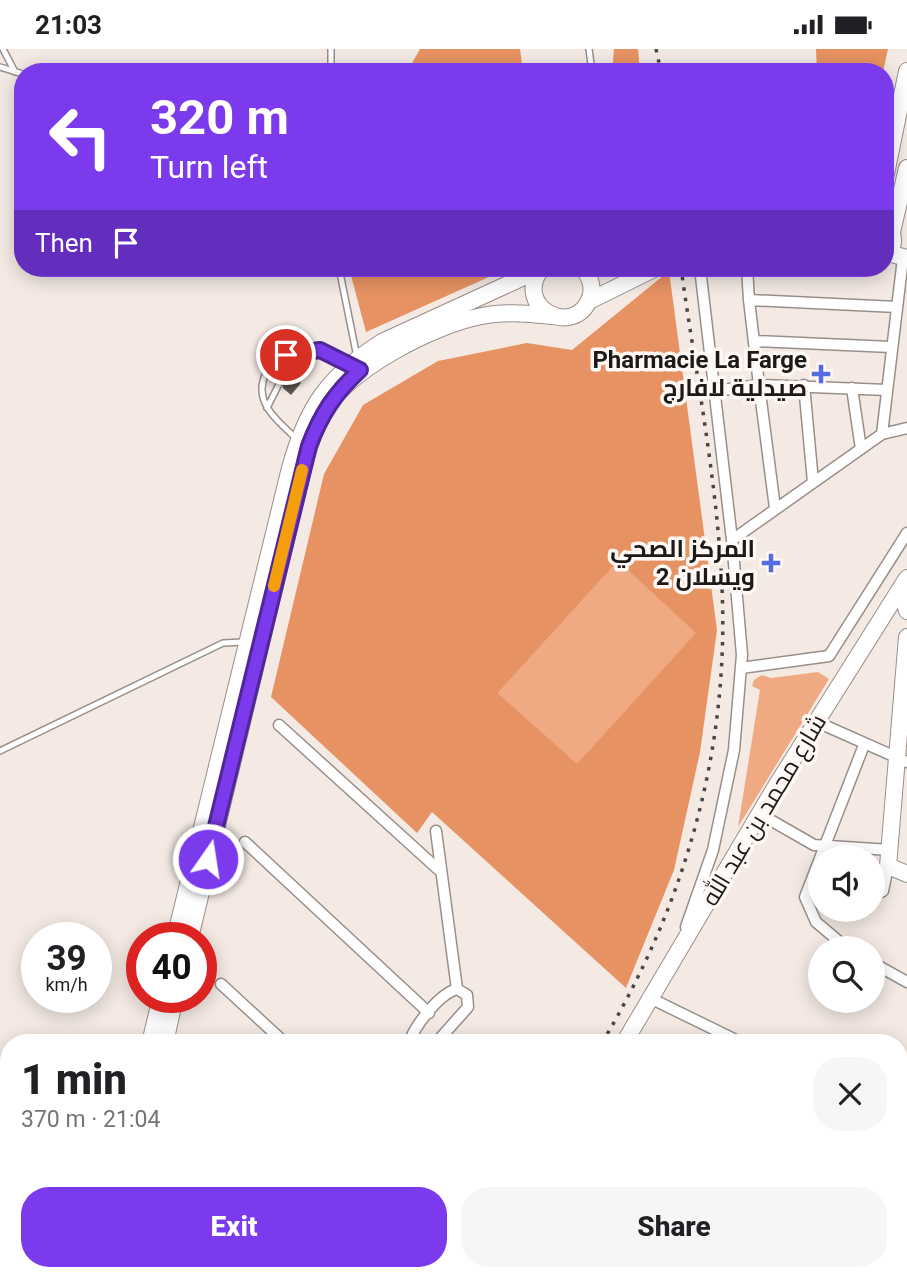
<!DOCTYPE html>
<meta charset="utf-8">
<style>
body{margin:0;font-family:Roboto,Cairo,sans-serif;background:#f6f6f6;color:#202124;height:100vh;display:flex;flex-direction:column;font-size:26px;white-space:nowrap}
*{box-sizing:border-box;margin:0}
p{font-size:23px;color:#757577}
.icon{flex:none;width:38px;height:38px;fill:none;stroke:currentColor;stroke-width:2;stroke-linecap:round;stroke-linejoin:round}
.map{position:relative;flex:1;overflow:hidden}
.details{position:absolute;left:0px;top:985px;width:908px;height:247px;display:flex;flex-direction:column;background:#fff;border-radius:28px 28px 0 0;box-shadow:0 4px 18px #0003}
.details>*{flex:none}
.banner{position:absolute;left:14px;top:14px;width:880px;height:214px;border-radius:28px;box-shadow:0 4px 18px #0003;background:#7c3aed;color:#fff;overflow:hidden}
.controls{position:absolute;left:808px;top:796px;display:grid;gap:14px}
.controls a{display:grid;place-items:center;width:77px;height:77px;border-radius:50%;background:#fff;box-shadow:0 4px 18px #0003;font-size:35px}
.speed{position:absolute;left:21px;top:873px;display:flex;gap:14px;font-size:35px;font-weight:700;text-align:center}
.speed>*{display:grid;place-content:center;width:91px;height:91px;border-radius:50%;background:#fff;box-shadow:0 4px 18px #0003;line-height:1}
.speed small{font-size:18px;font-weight:400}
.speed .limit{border:10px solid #d22;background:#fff;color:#111}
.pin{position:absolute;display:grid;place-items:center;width:60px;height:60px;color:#fff;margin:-30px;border:4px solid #fff;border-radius:50%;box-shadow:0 2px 7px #0007}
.me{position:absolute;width:77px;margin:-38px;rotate:13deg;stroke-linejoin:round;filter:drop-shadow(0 0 5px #0008)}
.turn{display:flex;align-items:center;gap:24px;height:147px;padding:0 21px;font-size:32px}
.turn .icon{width:91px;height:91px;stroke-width:2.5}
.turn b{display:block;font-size:49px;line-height:60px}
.then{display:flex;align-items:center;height:66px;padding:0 21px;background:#0003;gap:14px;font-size:26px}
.round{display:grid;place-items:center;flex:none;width:74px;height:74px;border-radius:28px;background:#f6f6f6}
.headline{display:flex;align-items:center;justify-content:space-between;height:119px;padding:0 21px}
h1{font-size:42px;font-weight:800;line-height:52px}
.button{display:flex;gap:14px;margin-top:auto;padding:14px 21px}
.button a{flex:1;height:80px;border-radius:28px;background:#7c3aed;color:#fff;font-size:28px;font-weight:800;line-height:80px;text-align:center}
.button a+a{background:#f6f6f6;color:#202124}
.status{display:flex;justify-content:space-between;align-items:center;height:49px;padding:0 35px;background:#fff;direction:ltr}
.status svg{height:19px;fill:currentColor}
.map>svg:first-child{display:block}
.green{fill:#efa983}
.forest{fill:#e79262;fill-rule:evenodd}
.building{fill:#605752}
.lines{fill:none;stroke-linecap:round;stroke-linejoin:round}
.lane-casing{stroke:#998f8a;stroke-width:8}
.street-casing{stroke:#998f8a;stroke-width:13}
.secondary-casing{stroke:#998f8a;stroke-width:18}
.primary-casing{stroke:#998f8a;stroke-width:20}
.lane{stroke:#fff;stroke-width:5}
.street{stroke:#fff;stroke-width:10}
.secondary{stroke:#fff;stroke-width:16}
.primary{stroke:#fff;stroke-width:18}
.rail{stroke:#4a4643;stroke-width:3.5;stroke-dasharray:3.5 7;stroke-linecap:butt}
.route-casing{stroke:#51269a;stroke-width:18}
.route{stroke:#7c3aed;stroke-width:12}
.slow{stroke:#f59e0b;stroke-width:12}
.poi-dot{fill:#556be1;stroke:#fef7f4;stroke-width:2.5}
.labels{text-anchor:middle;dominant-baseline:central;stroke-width:7;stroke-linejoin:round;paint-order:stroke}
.poi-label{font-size:24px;font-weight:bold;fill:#1c1917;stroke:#fef7f4;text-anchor:end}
.street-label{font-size:24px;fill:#1c1917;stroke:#fef7f4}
</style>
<div class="status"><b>21:03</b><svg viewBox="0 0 49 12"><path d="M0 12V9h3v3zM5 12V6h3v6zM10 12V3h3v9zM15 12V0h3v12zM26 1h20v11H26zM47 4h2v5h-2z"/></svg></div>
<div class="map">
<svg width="907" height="1231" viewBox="0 0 907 1231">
<rect width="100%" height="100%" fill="#f4e9e3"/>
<path class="green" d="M618,512L697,584L577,716L498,644Z
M818,623L829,630L738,778L760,641L752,637L754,631L762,626L771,629Z"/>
<path class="forest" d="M420,0H520L523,23H407Z
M614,0H638L640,23H612Z
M816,0H888L883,23H817Z
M349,219H509L366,283Z
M669,222L717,581L700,703L674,821L626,939L432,763L417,784L271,648L324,425L363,356L438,312L527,294L572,301ZM618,512L696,584L577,715L498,644Z"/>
<path class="building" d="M271,308L273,316L284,319V326H292L301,334L291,346L283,339L282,331L275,332L270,328L269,320H261Z"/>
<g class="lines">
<g class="lane-casing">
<path id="lane" d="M3,0L15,23
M589,0L592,23
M0,18L23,25
M331,23V0
M339,219L357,308
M276,312C302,297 322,300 348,314
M288,323L317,303
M266,324C252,352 277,372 297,390
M267,359L279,335
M0,702L223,594L243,593"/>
</g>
<g class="street-casing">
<path id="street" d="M747,219L749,251L897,258
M754,292L891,298
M804,336L813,433
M852,339L861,400
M715,342L759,336L749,251
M882,385L903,209
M775,459L759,336L887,341
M732,491L882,385L907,379
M741,619L829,607L907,484
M817,673L907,713
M279,676L440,822
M760,765L814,796L890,801
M245,793L429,964
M873,847L883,842L888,817
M686,878L713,801L734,701L742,606L732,491L700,219
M848,900L816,873L805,848L864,696
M873,914L907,933
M221,935L285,994
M650,949L742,994
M409,994C415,976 439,945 457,940L436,782
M436,994L468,958L467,946L457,940
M900,1074L907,1077
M900,1126L907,1129
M338,1223L362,1231
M505,1223L526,1231
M628,1223L638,1227
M702,1231L705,1223
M778,1231L781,1223"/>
</g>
<g class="secondary-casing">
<path id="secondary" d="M886,125L907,22
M892,183L907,119
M888,204L907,209
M886,206C896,197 895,185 886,175
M542,219C511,257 574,291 590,249C594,238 590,228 583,219
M589,252L656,219
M901,539L907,562
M907,588L888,817L907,825
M175,889L290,419C307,358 328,327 382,293L541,220
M190,889L303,420C308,402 313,381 322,365C348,320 433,276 482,267C505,262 529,265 552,267
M150,994L161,948
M165,994L175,948
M624,994L776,737L907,529
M900,1185L907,1173
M480,1231L485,1223
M864,1231L872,1223"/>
</g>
<g class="primary-casing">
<path id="primary" d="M0,1089L9,1100
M0,1166L9,1140
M0,1184L9,1207
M24,1223L39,1231
M82,1231L97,1223"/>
</g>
<use href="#lane" class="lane"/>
<use href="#street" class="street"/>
<use href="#secondary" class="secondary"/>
<use href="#primary" class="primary"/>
<path class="rail" d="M656,0L661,23
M602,994C672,877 716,746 722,608C728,484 698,342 681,219
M462,1231L466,1223"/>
</g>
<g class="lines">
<g class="route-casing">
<path id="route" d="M208,810L309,397C321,365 335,344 360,321L320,301L286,306"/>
</g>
<use href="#route" class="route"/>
<path class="slow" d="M274,537L302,421"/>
</g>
<g class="poi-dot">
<path d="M817.5 314.5h7v7h7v7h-7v7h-7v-7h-7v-7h7z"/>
<path d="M767.5 503.5h7v7h7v7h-7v7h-7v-7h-7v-7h7z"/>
</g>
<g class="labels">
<g class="poi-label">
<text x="807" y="311">Pharmacie La Farge<tspan x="807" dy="28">صيدلية لافارج</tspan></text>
<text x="755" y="500">المركز الصحي<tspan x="755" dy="28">ويسلان 2</tspan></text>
</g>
<g class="street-label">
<text transform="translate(764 761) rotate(-59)">شارع محمد بن عبد الله</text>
</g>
</g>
</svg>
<div class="controls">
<a><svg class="icon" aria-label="sound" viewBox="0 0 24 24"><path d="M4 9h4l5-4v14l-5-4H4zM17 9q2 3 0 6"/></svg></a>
<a><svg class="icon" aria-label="search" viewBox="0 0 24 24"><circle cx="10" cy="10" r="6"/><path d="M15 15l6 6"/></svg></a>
</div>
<div class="speed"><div>39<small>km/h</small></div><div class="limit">40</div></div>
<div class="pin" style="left:286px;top:306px;background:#d93025"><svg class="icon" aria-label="arrive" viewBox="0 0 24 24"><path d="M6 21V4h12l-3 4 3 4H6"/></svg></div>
<svg class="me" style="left:208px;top:810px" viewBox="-20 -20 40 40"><circle r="17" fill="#7c3aed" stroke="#fff" stroke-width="3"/><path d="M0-11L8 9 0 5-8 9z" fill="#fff"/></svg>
<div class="banner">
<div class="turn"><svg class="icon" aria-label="left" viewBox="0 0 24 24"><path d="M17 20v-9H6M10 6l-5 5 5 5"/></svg><div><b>320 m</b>Turn left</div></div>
<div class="then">Then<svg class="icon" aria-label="arrive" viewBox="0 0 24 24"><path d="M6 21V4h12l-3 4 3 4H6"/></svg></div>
</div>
<section class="details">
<div class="headline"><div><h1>1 min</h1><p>370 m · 21:04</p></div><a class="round"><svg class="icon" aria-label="close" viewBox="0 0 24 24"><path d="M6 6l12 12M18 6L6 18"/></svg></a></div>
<div class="button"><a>Exit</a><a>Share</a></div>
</section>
</div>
